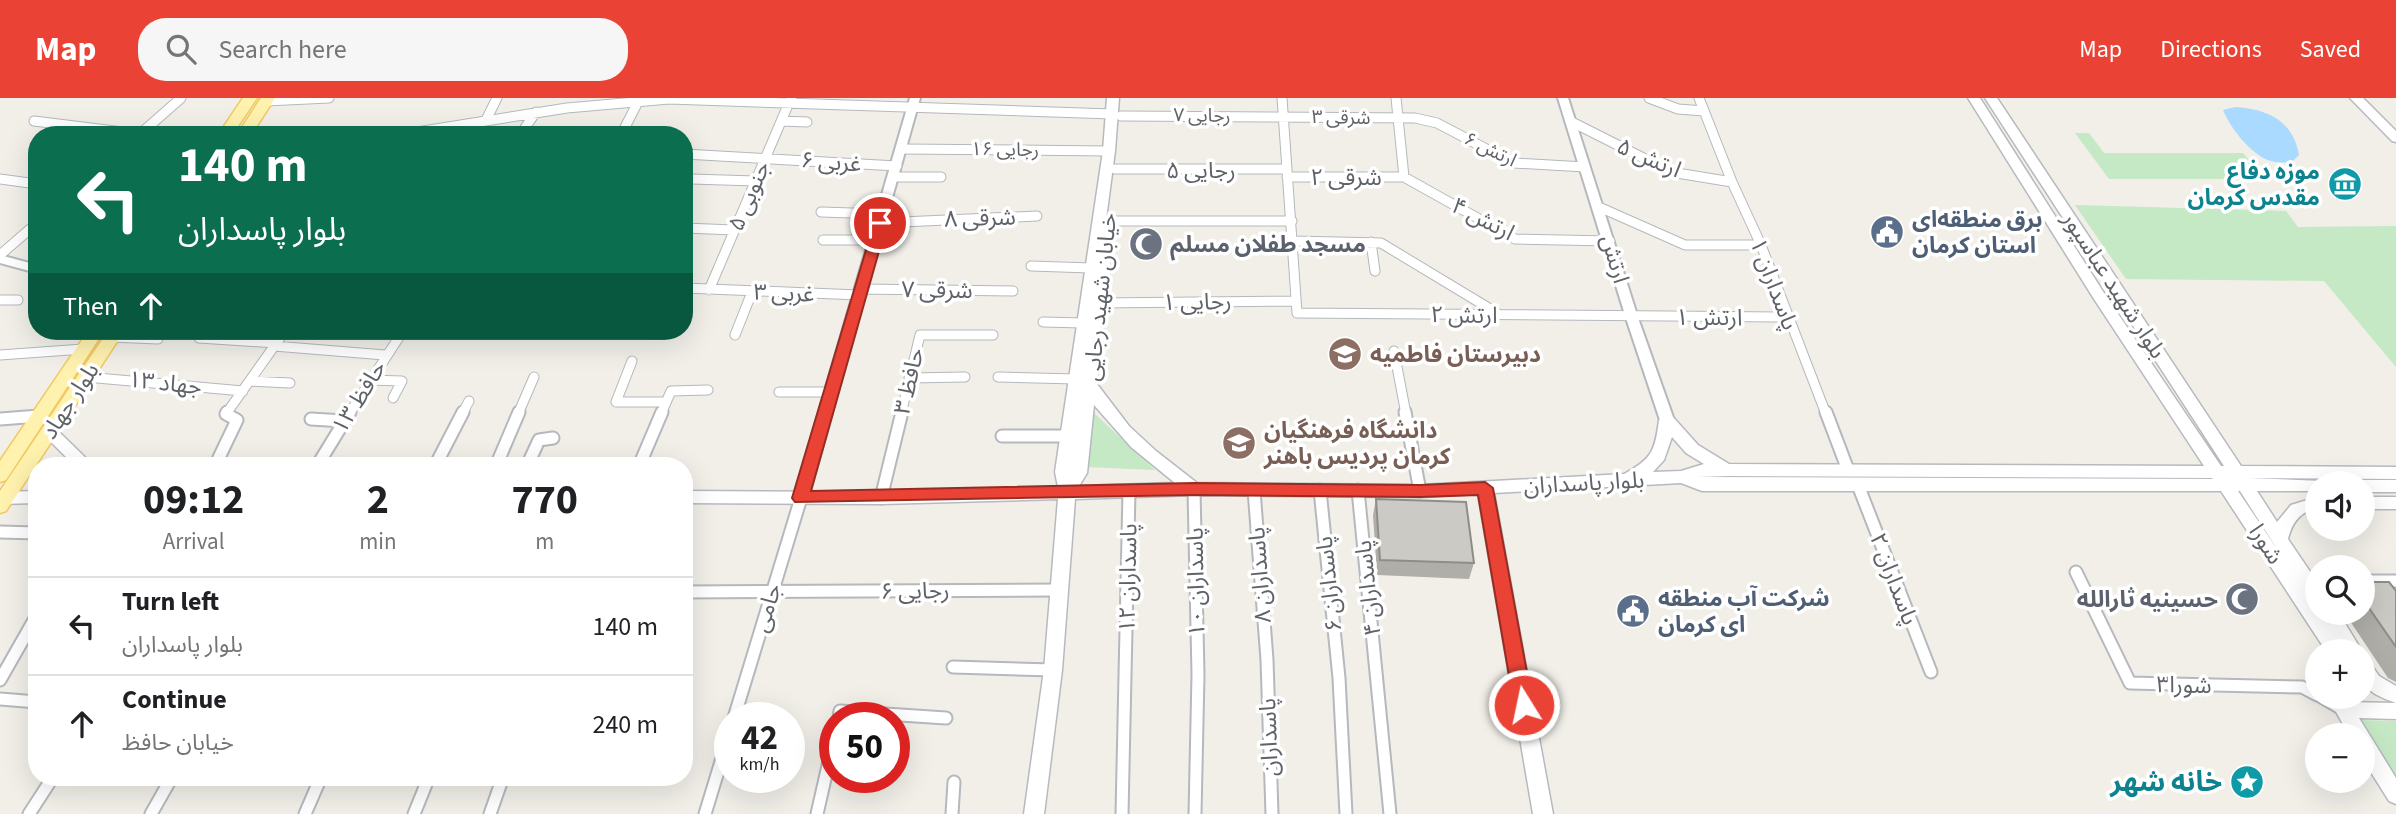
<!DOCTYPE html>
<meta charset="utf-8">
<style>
body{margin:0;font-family:"Source Sans 3","Noto Sans Arabic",sans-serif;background:#f6f6f6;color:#202124;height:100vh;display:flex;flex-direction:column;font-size:26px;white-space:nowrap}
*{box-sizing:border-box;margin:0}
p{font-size:23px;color:#757577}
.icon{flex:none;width:38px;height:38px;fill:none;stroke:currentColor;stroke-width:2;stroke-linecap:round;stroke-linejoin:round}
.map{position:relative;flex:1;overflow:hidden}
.drawer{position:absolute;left:28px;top:359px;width:665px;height:329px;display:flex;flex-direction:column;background:#fff;border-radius:28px;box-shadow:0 7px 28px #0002}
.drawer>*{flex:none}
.banner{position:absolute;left:28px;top:28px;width:665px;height:214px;border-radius:28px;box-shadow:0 7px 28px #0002;background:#0b6e4f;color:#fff;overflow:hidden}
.fabs{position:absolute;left:2305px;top:373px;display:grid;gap:14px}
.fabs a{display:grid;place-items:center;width:70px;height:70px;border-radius:50%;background:#fff;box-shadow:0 7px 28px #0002;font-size:35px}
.speed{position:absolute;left:714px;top:604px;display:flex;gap:14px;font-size:35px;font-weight:700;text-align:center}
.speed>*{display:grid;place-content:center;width:91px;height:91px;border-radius:50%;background:#fff;box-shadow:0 7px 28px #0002;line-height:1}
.speed small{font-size:18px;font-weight:400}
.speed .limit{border:10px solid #d22;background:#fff;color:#111}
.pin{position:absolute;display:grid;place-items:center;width:60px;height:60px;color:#fff;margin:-30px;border:4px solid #fff;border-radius:50%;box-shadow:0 2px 7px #0007}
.me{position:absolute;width:77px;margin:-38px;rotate:350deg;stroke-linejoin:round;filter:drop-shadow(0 0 5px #0008)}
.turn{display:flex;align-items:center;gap:24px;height:147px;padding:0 35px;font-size:32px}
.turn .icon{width:91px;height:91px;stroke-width:2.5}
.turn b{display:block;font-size:49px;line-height:60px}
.then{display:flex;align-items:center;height:66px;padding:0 35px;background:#0003;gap:14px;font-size:26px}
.eta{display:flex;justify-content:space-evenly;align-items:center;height:119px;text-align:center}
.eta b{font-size:42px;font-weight:700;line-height:49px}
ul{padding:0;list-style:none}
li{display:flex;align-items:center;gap:21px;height:98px;padding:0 35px;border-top:2px solid #e0e0e0}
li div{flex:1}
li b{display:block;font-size:26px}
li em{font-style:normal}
header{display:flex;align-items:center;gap:42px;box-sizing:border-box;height:98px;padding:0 35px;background:#ea4335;color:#fff}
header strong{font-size:33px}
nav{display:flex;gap:38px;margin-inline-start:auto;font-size:24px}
.search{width:490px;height:63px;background:#f6f6f6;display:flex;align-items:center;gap:18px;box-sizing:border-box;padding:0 24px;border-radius:28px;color:#757577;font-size:26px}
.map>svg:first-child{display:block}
.green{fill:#c5e8c5}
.water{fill:#aadaff}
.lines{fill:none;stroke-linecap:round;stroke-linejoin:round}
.minor-far1-casing{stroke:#b5b8bc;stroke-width:11}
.minor-casing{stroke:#b5b8bc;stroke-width:15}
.tertiary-casing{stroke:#b5b8bc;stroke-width:4}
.secondary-casing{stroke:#b6babf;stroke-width:3}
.primary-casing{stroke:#f2c960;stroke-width:3}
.minor-far1{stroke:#fff;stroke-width:9}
.minor{stroke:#fff;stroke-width:11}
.tertiary{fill:#fff;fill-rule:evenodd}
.secondary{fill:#fff;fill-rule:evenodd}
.primary{fill:#fff2af;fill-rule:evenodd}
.wall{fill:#afaea9}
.building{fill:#cccac5;stroke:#8f8d8a;stroke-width:2}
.route{fill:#ea4335;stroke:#982c22;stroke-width:2}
.labels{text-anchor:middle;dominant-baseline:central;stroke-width:7;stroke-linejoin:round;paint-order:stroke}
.far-street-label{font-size:19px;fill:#5f6368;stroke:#fff}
.street-label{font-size:23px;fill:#5f6368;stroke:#fff}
.culture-label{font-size:23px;font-weight:bold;fill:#0d838f;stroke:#fff;text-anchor:end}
.service-label{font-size:23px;font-weight:bold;fill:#4e5e75;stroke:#fff;text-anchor:start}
.worship-label{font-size:23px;font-weight:bold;fill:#5b616d;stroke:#fff;text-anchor:start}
.education-label{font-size:23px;font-weight:bold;fill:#785e54;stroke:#fff;text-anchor:start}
.near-culture-label{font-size:28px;font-weight:bold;fill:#0d838f;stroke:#fff;text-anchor:end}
</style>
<header>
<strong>Map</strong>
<div class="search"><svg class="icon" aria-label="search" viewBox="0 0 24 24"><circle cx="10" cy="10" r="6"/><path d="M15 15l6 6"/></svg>Search here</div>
<nav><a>Map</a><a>Directions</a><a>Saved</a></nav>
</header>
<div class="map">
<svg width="2396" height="716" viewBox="0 0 2396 716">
<rect width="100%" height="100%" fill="#f1efe8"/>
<path class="green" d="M2075,35H2089L2104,55H2243L2256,70H2227L2235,81H2109Z
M2075,107L2286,113L2298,129L2396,128V269L2324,183L2126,181Z
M1092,313L1155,372L1087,369Z
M2359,622L2396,623V680Z"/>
<path class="water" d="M2235,9C2267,11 2293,22 2299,57L2292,64C2287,64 2280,65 2275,64C2254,61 2230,30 2223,12Z"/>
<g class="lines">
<g class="minor-far1-casing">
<path id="minor-far1" d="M1282,0L1297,215L1787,219
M1396,0L1404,79
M1649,0L1678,11L1704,13
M1699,0L1732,84L1761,147L1826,316
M266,3L329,0
M1121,18L1415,20L1437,25L1513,65L1585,69
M486,22L497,0
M34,23L139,36
M781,23L807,24
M1570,23L1671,74L1732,84
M143,33L183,37
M139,37L181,0
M398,37L567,10L669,1L1112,16
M520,37L536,14
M621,37L639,2
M902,51L1109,53
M684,56L897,68
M1115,71H1286
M894,79H941
M1287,79H1404L1515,141L1610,143
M0,81L37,86
M691,81L755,83
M1599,109L1685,147H1761
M821,114L883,116
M1109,123H1292
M880,125L1037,118
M684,130L734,132
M823,142H875
M1293,143L1381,145L1497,215
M1371,144L1375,173
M0,157L37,125
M1031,168L1091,170
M684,190L859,197
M861,191L1013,193
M709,192L791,0
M0,202H18
M1099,205L1296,203
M1043,224L1083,225
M735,237L752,194
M111,239L158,241
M199,240L276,245
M274,248L385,257
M1394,253L1406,316
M0,257L83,251
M632,263L616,304H666
M86,279L243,293
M998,279L1076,281
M909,280L965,279
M369,282L402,283L393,300
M250,283L290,285
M779,294H831
M226,316L285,233
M349,316L403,233
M462,316L469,303
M518,316L534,279
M661,316L671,293L708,292
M901,316L920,237H993"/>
</g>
<g class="minor-casing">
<path id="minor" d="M1405,314L1420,393
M1826,314L1848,372
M0,321L39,318
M311,321L344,323
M1002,338H1067
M596,367L632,368
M215,368L237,322L226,316L227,314
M317,368L350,314
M435,368L463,314
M496,368L519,314
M527,368L539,342L553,340
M639,368L662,314
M1858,387L1931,574
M1194,391L1198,577L1195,716
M1254,392L1267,562L1272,716
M1320,392L1339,580L1346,716
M1358,392L1390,716
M881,400L902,314
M0,434L37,435
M2076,474L2130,585L2302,589L2317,597
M2362,483H2396
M684,494L1059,492
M953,569L1053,572
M0,582L37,517
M2320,598L2344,612
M0,601L37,604
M734,620L801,400
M839,620L840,613L946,620
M29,716L53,679
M151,716L172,679
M305,716L321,679
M414,716L429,679
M490,716L503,679
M705,716L730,634
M817,716L835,637
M952,716L954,684
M1122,716L1129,393"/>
</g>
<g class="tertiary-casing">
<path id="tertiary" d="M910,0H920L808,400L806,404H796L794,400Z
M1558,0H1568L1638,220L1674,322L1672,326L1667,327L1660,322L1626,220Z
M0,157L37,167V175L0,165Z"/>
</g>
<g class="secondary-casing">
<path id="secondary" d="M1107,0H1119L1115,53L1106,121L1113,122L1115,125L1097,286L1129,328L1156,353L1197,385L1420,387L1624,376C1652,361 1655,353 1659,322L1667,316L1672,318L1698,347L1729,366L2204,368L2094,201L1968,0H1980L2104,195L2221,368H2224L1985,0H1997L2241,368L2396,369V381L2249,380L2323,383L2324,385H2317V393H2257L2277,424L2291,407L2317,399V411C2300,413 2292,425 2288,441L2317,484V505L2313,504L2317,514H2338L2362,553H2326L2221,393H1702L1681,385L1494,395L1553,716H1533L1478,396L1420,399L1194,397L1075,401L1062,572L1044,716H1024L1044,572L1058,401L881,406L684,405V393L881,394L1058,389L1055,374L1103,53ZM1094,307L1131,349L1175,385L1079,388L1087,375ZM1672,339L1686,355L1704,366L1681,373L1653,374L1664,362ZM1727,378L2212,380L2213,381L1698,379ZM2238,393H2240L2281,457Z
M2350,0H2363L2396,33V44L2392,43Z
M50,328L55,330L94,368H75L45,338L42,334L45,330Z
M2362,382H2396V394H2362V385H2356Z
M37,393V405L0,406V394Z
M2362,399H2396V411H2362Z
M2362,559L2368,562L2379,578L2396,588V621L2359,620L2396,680V706L2389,703L2362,660V637H2349L2335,612L2337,606L2344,604L2396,605C2366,594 2362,590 2362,559Z"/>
</g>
<g class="primary-casing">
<path id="primary" d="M243,0H257L232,37H218Z
M261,0H275L251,37H237Z
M88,233H104L6,382L0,384V363Z
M108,233H124L6,413L0,415V393Z"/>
</g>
<use href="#minor-far1" class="minor-far1"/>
<use href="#minor" class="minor"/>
<use href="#tertiary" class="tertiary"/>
<use href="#secondary" class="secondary"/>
<use href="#primary" class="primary"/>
</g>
<path class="wall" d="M1376,401L1474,465L1469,481L1377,477L1373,417Z
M2362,484L2396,493V584L2388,580L2344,514H2362Z"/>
<path class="building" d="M1376,401L1466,404L1474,465L1380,462Z
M2362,484H2389L2396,493V549L2362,500Z"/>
<path class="route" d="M880,120L887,125L811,393L1194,385L1420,387L1485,384L1493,390L1533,607L1530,613L1524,616L1517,613L1514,607L1478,397L1420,399L1194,397L795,404L792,400L874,125Z"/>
<defs>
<g id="museum-disc" transform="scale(1.75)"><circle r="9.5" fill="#0f9aa8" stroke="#fff"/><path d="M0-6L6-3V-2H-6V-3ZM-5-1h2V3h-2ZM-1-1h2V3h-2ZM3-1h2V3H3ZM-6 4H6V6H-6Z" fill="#fff"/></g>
<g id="civic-disc" transform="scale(1.75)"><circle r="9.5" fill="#5c6f8a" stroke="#fff"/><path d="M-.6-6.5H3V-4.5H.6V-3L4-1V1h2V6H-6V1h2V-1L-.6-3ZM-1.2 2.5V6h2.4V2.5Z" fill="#fff"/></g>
<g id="mosque-disc" transform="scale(1.75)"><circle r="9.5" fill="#6b7280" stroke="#fff"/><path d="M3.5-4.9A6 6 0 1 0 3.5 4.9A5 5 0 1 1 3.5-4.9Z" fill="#fff"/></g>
<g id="school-disc" transform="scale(1.75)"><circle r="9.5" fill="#8d6e63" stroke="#fff"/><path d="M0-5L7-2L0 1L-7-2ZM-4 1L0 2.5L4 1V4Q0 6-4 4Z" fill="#fff"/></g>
<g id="university-disc" transform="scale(1.75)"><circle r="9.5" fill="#8d6e63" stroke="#fff"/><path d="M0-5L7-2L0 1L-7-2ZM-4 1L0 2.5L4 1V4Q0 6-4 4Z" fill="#fff"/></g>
<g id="sight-disc" transform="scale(1.75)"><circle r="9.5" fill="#0f9aa8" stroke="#fff"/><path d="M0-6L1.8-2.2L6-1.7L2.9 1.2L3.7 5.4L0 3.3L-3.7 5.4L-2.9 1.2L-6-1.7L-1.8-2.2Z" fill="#fff"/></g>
</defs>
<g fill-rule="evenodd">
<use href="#museum-disc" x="2345" y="86"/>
<use href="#civic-disc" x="1887" y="134"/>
<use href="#mosque-disc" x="1146" y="146"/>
<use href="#school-disc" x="1345" y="256"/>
<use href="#university-disc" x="1239" y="345"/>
<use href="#mosque-disc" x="2242" y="501"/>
<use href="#civic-disc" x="1633" y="513"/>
<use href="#sight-disc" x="2247" y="684"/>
</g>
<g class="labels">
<g class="far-street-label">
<text transform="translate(1202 18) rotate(1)">رجایی ۷</text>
<text transform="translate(1341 20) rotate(1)">شرقی ۳</text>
<text transform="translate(1005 52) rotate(1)">رجایی ۱۶</text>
<text transform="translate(1490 52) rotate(26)">ارتش ۶</text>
</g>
<g class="street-label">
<text transform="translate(1649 60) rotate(23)">ارتش ۵</text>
<text transform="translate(831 64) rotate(4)">غربی ۶</text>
<text x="1201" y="72">رجایی ۵</text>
<text x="1346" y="79">شرقی ۲</text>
<text transform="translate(749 98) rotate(-67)">جنوبی ۵</text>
<text transform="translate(980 120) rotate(-2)">شرقی ۸</text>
<text transform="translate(1483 121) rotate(27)">ارتش ۴</text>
<text transform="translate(1615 161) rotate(74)">ارتش</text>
<text transform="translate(1774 186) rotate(69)">پاسداران ۱</text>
<text transform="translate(2114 187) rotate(57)">بلوار شهید عباسپور</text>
<text transform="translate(937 192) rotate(1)">شرقی ۷</text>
<text transform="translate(784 195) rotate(2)">غربی ۳</text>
<text transform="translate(1100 199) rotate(-84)">خیابان شهید رجایی</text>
<text transform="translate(1197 204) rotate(-1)">رجایی ۱</text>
<text transform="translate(1464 217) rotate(1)">ارتش ۲</text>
<text x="1709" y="219">ارتش ۱</text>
<text transform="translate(909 283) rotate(-77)">حافظ ۳</text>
<text transform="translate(165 285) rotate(6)">جهاد ۱۳</text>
<text transform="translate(359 299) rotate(-58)">حافظ ۱۳</text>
<text transform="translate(70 303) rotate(-57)">بلوار جهاد</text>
<text transform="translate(1584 385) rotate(-3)">بلوار پاسداران</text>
<text transform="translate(2266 446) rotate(57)">شورا</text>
<text transform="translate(1260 477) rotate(-94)">پاسداران ۸</text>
<text transform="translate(1128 480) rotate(-89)">پاسداران ۱۲</text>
<text transform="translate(1894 481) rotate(69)">پاسداران ۲</text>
<text transform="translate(1196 484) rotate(-91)">پاسداران ۱۰</text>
<text transform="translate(1329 486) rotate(-96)">پاسداران ۶</text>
<text transform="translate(1368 490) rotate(-96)">پاسداران ۴</text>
<text transform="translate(915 493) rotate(-1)">رجایی ۶</text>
<text transform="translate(767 510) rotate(-73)">جامی</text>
<text transform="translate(2184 587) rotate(1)">شورا۳</text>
<text transform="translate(1269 639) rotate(-92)">پاسداران</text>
</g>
<g class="culture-label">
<text x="2320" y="73">موزه دفاع<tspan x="2320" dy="26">مقدس کرمان</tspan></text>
</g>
<g class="service-label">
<text x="1912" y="121">برق منطقه‌ای<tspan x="1912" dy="26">استان کرمان</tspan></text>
<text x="1658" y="500">شرکت آب منطقه<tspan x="1658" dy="26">ای کرمان</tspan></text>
</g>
<g class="worship-label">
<text x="1170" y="146">مسجد طفلان مسلم</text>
<text x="2218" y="501" text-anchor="end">حسینیه ثارالله</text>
</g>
<g class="education-label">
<text x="1370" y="256">دبیرستان فاطمیه</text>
<text x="1264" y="332">دانشگاه فرهنگیان<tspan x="1264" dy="26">کرمان پردیس باهنر</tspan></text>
</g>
<g class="near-culture-label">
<text x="2222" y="684">خانه شهر</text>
</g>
</g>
</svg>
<div class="fabs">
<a><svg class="icon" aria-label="sound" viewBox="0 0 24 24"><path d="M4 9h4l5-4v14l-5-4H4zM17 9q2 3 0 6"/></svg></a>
<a><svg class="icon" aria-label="search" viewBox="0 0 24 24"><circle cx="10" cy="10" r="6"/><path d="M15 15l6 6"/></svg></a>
<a>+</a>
<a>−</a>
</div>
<div class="speed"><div>42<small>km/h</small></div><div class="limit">50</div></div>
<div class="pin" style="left:880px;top:125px;background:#d93025"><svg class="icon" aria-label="arrive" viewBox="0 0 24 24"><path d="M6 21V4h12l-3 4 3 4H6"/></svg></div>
<svg class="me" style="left:1524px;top:607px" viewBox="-20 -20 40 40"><circle r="17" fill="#ea4335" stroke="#fff" stroke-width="3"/><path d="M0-11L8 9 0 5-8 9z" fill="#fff"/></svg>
<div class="banner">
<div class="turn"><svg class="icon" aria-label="left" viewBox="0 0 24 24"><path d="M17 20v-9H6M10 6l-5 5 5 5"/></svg><div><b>140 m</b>بلوار پاسداران</div></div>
<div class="then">Then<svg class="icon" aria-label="ahead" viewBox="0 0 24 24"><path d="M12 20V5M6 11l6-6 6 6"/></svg></div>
</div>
<section class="drawer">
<div class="eta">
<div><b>09:12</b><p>Arrival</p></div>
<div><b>2</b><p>min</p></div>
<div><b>770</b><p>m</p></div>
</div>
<ul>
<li><svg class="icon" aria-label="left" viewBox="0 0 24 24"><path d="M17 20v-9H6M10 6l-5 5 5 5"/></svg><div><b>Turn left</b><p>بلوار پاسداران</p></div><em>140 m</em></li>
<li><svg class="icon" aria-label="ahead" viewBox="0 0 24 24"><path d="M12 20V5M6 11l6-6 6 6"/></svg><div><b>Continue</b><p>خیابان حافظ</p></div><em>240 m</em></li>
</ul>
</section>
</div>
